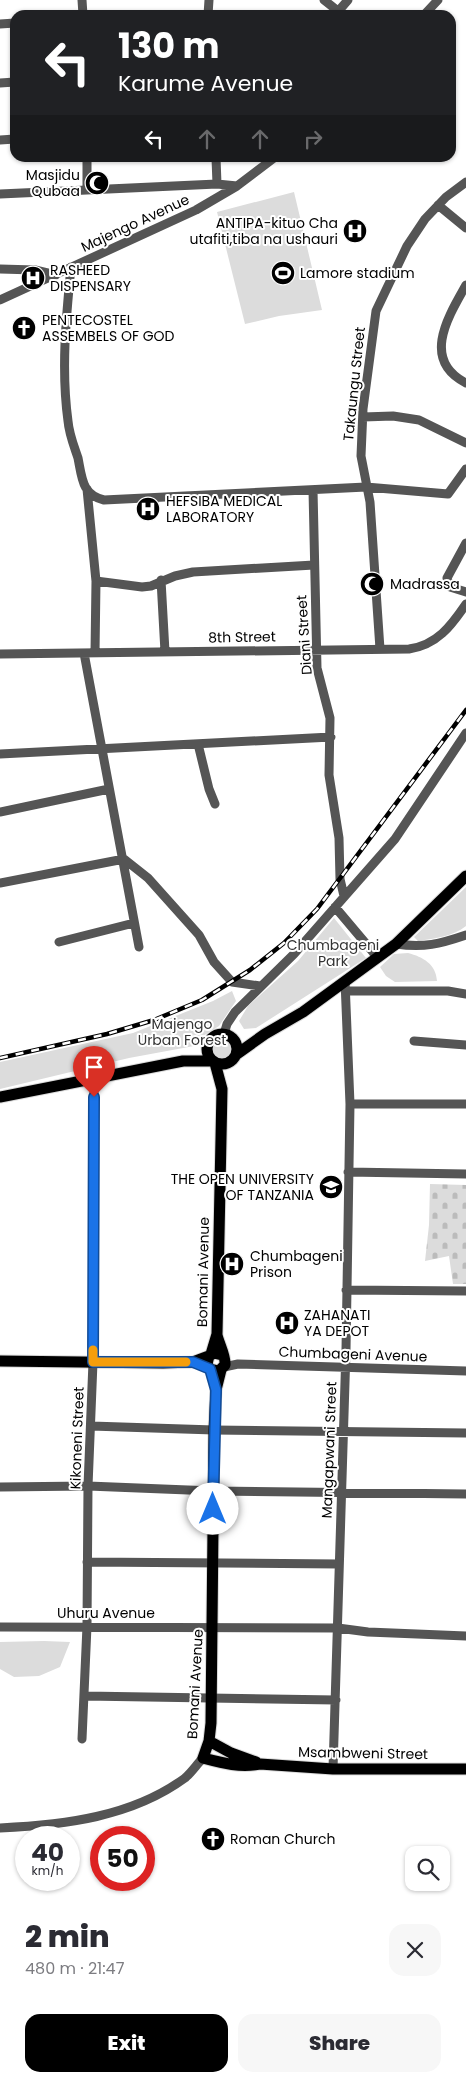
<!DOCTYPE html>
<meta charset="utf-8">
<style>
body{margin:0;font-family:Poppins,sans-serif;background:#f7f7f7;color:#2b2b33;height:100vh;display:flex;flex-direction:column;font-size:19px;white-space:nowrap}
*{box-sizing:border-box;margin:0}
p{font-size:16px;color:#7c7c81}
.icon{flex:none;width:28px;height:28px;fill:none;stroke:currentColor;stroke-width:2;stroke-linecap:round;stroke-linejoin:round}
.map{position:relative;height:1907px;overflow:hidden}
.details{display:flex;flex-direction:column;background:#fff;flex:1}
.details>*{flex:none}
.banner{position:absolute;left:10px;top:10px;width:446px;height:152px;border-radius:15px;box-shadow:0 1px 4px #0004;background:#202124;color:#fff;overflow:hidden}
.fabs{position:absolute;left:405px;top:1846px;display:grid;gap:10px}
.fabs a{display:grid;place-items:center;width:45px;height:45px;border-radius:10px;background:#fff;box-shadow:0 1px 4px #0004;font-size:25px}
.speed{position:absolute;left:15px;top:1826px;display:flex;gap:10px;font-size:25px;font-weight:700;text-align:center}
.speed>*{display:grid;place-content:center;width:65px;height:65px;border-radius:50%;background:#fff;box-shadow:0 1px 4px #0004;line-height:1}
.speed small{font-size:12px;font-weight:400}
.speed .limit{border:8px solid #d22;background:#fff;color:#111}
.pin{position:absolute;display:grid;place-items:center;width:42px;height:42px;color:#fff;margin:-51px -21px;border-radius:50% 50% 50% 0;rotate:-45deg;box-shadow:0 0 5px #0007}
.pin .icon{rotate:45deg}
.me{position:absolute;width:55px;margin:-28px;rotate:0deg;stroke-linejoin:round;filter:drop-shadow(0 0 4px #0008)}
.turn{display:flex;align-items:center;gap:18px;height:105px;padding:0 25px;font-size:22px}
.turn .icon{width:65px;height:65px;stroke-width:2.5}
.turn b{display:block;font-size:35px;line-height:42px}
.lanes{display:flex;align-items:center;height:48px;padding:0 25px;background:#0003;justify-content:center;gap:25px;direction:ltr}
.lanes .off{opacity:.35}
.round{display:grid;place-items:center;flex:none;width:52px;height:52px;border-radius:15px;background:#f7f7f7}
.summary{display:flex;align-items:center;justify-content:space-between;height:85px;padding:0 25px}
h1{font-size:30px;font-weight:800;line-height:38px}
.cta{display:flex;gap:10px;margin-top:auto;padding:10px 25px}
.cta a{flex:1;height:58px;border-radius:15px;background:#000;color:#fff;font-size:20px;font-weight:800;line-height:58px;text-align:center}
.cta a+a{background:#f7f7f7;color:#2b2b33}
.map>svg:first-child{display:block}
.cemetery{fill:url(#cemetery-stones)}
.green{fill:#dcdcdc}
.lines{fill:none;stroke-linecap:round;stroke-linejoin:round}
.major-casing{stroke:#dbdbdb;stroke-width:13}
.minor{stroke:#555;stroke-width:9}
.major{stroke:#000;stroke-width:11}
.rail-casing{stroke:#000;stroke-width:4.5}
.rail{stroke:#fff;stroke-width:2.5;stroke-dasharray:8;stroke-linecap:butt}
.route-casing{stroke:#114b97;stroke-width:12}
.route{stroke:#1a73e8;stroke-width:9}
.slow{stroke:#f59e0b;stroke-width:9}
.labels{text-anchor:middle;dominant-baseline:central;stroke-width:4;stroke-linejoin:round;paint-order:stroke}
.poi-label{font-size:14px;fill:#000;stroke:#fff;text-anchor:start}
.street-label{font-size:14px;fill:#000;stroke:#fff}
.park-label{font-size:14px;fill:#333;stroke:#fff}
</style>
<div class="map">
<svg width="466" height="1907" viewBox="0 0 466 1907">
<defs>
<pattern id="cemetery-stones" width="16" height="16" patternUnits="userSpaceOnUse" patternTransform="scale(1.25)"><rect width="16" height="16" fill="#dcdcdc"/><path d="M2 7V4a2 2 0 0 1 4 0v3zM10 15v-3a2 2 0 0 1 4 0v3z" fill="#bbb"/></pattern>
</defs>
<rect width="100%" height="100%" fill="#fff"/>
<path class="cemetery" d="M430,1184L466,1185V1284H453L449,1256L425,1261L429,1225Z"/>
<path class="green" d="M294,192L322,310L279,316L245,324L217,212Z
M466,887V926C452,937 436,938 418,941L414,937Z
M334,918L366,958L256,1028L244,1029L239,1021L248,1006L298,961Z
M408,953C423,957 436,964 437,981L395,982L386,976L380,967L394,954Z
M232,991L236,1001L219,1026L203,1036L194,1046L129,1058L0,1089V1062L133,1033L213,1001Z
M212 1050a10 10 0 1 1 20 0a10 10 0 1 1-20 0Z
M44,1641L70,1642L60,1667L39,1676L14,1677L0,1669V1642Z"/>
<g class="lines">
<g class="major-casing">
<path id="major" d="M207 1049a15 15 0 1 1 30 0a15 15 0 1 1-30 0Z
M237,1054L265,1034L303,1012L396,944L466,876
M0,1097L183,1061H213
M217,1335C219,1344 226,1356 225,1365L219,1371L210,1369L207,1364L209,1356L214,1353L222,1355
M211,1354L217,1334L222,1089L215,1063
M0,1361L163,1363L193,1362L209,1356
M221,1370L216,1390L214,1430L211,1723L209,1741L203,1758C222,1763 240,1768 260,1764L333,1769H466
M209,1741L231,1753L256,1762"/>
</g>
<path class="minor" d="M82,0L83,15
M324,0L343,15
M208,15L209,0
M335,15L348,0
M424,15L438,0
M0,24L15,23
M0,83L15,82
M0,140L15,139
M216,158L217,184
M87,190V158
M0,194L217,184L237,186
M438,205L466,228
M71,267C66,318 61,370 68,421C69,434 74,446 78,458C82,478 82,495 104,500L366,487L448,494L466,469
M0,269L35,270L56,275
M466,285C448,317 421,360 466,383
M0,300L196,210L237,186L274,158
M363,417L393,416L419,420L466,443
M87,489L96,581L95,653
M313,490L317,668L330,718L329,775L339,838L340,879L344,896
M466,543L447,578L450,587L466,592
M161,580L165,652
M96,581L142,587L151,586L175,576L193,572L314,565
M380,649L370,502L361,456L363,409L376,311L407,246L425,219L446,197L466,182
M84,653L139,947
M0,654L409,649C437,645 451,626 466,604
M198,744L209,789L215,804
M0,754L331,737
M0,812L109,789
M0,883L124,859L148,878L199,935L214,962L232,982L260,986
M335,907L378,958
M59,942L134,923
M396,944C424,948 440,944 466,935
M346,991H448L466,994
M224,1034L227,1024L235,1012L294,954L395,839L466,733
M414,1041L466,1045
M350,1104H466
M348,1172L466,1174
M346,1290L466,1291
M224,1367L238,1364L466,1371
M91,1426L214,1430L466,1433
M0,1487L88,1486L213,1491L466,1494
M87,1562L339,1564
M0,1627L338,1628L368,1632L466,1636
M85,1696L336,1700
M82,1739L87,1626L88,1486L93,1362L94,1078
M333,1769L346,1350L350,1104L345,981
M0,1828C64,1825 132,1817 185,1778C192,1772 197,1764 203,1758"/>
<use href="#major" class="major"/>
<g class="rail-casing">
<path id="rail" d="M0,1058L107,1034L154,1020L202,1000L250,970L284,943L317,909L466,710"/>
</g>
<use href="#rail" class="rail"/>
</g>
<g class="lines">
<g class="route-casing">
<path id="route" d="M94,1097L93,1362H193L210,1369L216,1390L213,1509"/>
</g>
<use href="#route" class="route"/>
<path class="slow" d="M93,1350V1362H186"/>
</g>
<defs>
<g id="mosque-disc" transform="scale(1.25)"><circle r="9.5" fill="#000" stroke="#fff"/><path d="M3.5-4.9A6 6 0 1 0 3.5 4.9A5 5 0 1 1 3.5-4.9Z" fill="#fff"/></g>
<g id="hospital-disc" transform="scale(1.25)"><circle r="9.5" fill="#000" stroke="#fff"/><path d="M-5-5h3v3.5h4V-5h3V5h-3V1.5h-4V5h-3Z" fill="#fff"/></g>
<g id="stadium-disc" transform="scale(1.25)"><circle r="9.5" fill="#000" stroke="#fff"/><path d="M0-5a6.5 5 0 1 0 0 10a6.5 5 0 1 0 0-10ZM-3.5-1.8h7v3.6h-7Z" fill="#fff"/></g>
<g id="church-disc" transform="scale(1.25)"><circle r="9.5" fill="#000" stroke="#fff"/><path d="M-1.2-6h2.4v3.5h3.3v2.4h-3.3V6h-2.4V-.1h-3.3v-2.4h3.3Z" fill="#fff"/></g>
<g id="university-disc" transform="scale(1.25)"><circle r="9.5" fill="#000" stroke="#fff"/><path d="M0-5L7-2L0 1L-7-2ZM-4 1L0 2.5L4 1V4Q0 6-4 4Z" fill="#fff"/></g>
</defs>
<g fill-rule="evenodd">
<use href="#mosque-disc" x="97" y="183"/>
<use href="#hospital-disc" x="355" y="231"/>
<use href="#stadium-disc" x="283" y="273"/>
<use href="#hospital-disc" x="33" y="278"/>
<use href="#church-disc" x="24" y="328"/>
<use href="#hospital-disc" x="148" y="509"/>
<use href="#mosque-disc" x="372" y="584"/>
<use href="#university-disc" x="331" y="1187"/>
<use href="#hospital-disc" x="232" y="1264"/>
<use href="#hospital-disc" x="287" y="1323"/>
<use href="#church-disc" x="213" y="1839"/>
</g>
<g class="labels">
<g class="poi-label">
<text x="80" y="175" text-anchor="end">Masjidu<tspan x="80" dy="16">Qubaa</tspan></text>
<text x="338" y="223" text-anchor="end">ANTIPA-kituo Cha<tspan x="338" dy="16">utafiti,tiba na ushauri</tspan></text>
<text x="50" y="270">RASHEED<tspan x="50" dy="16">DISPENSARY</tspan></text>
<text x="300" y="273">Lamore stadium</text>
<text x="42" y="320">PENTECOSTEL<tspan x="42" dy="16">ASSEMBELS OF GOD</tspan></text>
<text x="166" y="501">HEFSIBA MEDICAL<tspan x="166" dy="16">LABORATORY</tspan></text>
<text x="390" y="584">Madrassa</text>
<text x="314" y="1179" text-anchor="end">THE OPEN UNIVERSITY<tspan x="314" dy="16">OF TANZANIA</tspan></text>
<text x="250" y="1256">Chumbageni<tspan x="250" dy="16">Prison</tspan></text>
<text x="304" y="1315">ZAHANATI<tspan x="304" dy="16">YA DEPOT</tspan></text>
<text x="230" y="1839">Roman Church</text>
</g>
<g class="street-label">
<text transform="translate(135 223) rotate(-25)">Majengo Avenue</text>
<text transform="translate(354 384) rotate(-84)">Takaungu Street</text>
<text transform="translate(304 635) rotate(-94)">Diani Street</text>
<text transform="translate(242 637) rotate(-1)">8th Street</text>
<text transform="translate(203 1272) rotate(-89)">Bomani Avenue</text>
<text transform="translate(353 1354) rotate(2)">Chumbageni Avenue</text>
<text transform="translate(77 1438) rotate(-88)">Kikoneni Street</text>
<text transform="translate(329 1450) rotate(-88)">Mangapwani Street</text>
<text x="106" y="1613">Uhuru Avenue</text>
<text transform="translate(195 1684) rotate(-87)">Bomani Avenue</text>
<text transform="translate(363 1753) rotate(1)">Msambweni Street</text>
</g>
<g class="park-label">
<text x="333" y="945">Chumbageni<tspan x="333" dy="16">Park</tspan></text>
<text x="182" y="1024">Majengo<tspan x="182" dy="16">Urban Forest</tspan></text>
</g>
</g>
</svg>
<div class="fabs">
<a><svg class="icon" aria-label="search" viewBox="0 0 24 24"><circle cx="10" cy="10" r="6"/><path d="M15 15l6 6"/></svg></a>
</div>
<div class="speed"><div>40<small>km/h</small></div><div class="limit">50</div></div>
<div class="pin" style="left:94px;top:1097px;background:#d93025"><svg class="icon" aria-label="arrive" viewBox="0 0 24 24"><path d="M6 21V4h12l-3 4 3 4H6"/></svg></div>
<svg class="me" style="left:213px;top:1509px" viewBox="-20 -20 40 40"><circle r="19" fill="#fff"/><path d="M0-13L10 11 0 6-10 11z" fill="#1a73e8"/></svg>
<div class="banner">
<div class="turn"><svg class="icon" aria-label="left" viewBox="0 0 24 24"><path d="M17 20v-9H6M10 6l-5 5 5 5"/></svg><div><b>130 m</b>Karume Avenue</div></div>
<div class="lanes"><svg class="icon" aria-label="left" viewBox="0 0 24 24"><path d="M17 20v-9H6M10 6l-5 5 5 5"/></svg><svg class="icon off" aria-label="ahead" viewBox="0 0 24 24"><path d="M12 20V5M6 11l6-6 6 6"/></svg><svg class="icon off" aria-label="ahead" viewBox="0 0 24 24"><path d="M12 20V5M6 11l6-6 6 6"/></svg><svg class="icon off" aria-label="right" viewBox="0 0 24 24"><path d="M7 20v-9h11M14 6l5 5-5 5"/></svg></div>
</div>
</div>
<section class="details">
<div class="summary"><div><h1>2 min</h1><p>480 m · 21:47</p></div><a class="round"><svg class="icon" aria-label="close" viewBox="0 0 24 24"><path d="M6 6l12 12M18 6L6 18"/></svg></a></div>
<div class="cta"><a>Exit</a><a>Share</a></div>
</section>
